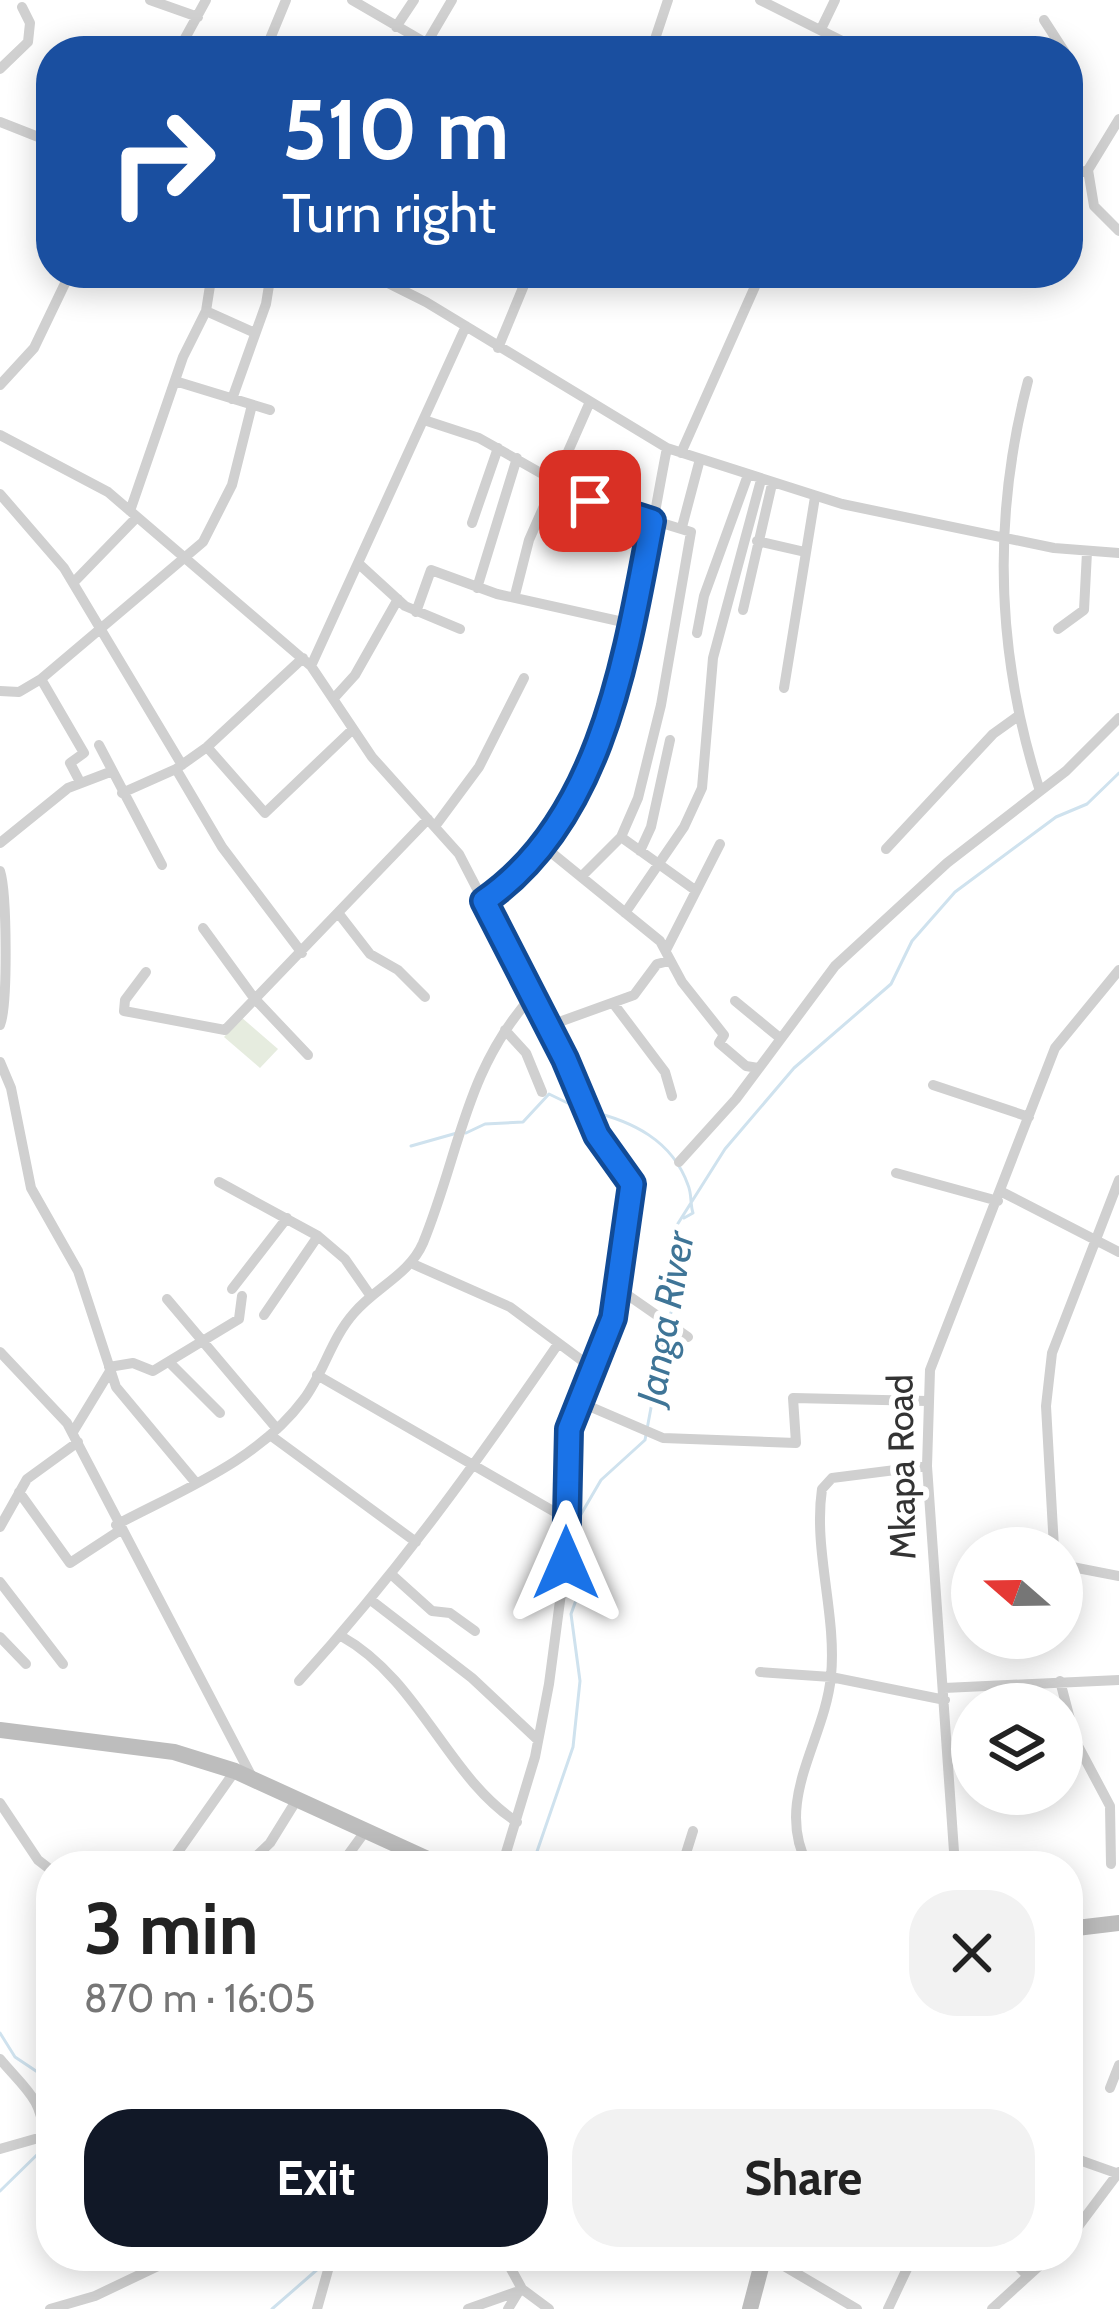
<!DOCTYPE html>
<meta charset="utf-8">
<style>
body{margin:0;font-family:Cabin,sans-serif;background:#f2f2f2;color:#222;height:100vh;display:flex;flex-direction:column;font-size:45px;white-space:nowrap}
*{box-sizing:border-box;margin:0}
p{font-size:39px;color:#767676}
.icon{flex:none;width:66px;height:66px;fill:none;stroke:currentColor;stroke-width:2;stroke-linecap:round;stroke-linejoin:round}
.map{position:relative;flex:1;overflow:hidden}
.panel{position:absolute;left:36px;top:1851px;width:1047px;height:420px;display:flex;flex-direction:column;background:#fff;border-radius:48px;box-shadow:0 6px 30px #0003}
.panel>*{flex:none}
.hud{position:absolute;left:36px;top:36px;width:1047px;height:252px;border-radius:48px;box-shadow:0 6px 30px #0003;background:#1a4fa0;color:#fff;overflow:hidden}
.needle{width:78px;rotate:290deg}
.controls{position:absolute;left:951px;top:1527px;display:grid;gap:24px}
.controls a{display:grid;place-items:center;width:132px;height:132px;border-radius:50%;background:#fff;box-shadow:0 6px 30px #0003;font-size:60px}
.pin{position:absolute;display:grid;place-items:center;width:102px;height:102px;color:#fff;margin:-51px;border-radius:24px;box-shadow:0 6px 18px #0006}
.me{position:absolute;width:132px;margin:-66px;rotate:0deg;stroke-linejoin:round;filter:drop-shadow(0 0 9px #0008)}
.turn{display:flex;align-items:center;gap:42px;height:252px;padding:0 48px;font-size:54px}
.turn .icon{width:156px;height:156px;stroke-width:2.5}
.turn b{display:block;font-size:84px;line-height:102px}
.round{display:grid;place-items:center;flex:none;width:126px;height:126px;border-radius:48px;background:#f2f2f2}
.head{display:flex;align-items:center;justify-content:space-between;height:204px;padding:0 48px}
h1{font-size:72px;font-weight:700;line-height:90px}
.primary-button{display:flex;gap:24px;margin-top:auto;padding:24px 48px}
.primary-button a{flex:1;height:138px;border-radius:48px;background:#111827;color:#fff;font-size:48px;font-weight:700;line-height:138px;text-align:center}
.primary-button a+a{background:#f2f2f2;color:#222}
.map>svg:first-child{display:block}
.green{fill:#e6ecdf}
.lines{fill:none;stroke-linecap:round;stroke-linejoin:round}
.stream{stroke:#cfe2ee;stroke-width:3}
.street{stroke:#d0d0d0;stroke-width:10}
.secondary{stroke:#bdbdbd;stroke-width:16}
.route-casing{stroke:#114b97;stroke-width:30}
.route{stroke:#1a73e8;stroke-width:21}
.labels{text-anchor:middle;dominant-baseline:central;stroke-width:12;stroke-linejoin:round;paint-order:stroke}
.street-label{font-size:36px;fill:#333;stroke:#fff}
.water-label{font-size:39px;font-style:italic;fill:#3f7597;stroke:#fff}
</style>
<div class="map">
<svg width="1119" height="2309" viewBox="0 0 1119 2309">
<rect width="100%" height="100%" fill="#fff"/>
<path class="green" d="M241,1017L278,1049L260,1068L224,1037Z"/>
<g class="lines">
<path class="stream" d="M589,1111C632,1121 672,1140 688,1185C692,1194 690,1204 693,1213L684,1218
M466,1133L485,1124L523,1122L549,1094L580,1109
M411,1146L457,1133
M669,1318L677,1296V1225L725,1149L794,1068L891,984L912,941L955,892L1056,817L1087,804L1119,773
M532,1866L573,1747L580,1681L571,1614L589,1564L573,1528L601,1480L645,1440L666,1327
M0,2033L15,2057L51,2081
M0,2191L47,2145
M272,2309L319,2268L323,2256"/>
<path class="street" d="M150,0L198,17
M352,0L426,43
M760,0L862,51
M1044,20L1064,51
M396,27L414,0
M821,29L835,0
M178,51L206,0
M265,51L286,0
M422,51L452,0
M651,51L668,0
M0,69L28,42L30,23L22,7
M0,122L51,142
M1088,170L1094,206L1119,231
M1068,177L1088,170L1119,119
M368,273L426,302L667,448L842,504L1054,548L1119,553
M206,311L255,333
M498,348L529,273
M175,381L270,410
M1028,381C992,518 996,653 1039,788
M0,385L34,348L70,273
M232,399L266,304L271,273
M424,420L479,438L590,501L691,532L661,705L638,798L621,837L581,877
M0,435L108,492L311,666L372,757L459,854L565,1059L597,1135L633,1184L613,1318L569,1429L565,1563L549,1684L535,1757L502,1866
M681,453L761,273
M0,494L64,568L182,765
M130,511L183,357L206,311L212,273
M472,523L498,448
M682,527L700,459
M757,541L805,552
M359,564L405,606L460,629
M73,583L137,517
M477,588L517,458
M515,595L529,540L589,404
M743,610L772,484
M416,612L431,570L497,594L632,624
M1058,629L1084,610L1087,552
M697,633L704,596L748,475
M311,666L466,326
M41,679L84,753L70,763L80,782
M784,688L815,497
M0,691L19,692L41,679L203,542L232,485L252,405
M335,697L355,675L398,599
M99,745L162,865
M207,747L265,813L353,729
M176,769L222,847L302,953
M122,793L176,769L207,747L303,658
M436,825L479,767L524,678
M621,837L695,890
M0,843L68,788L110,772
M542,845L660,941L682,982L724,1035L719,1043L746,1066L758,1068
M886,849L993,734L1018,716
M640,851L651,827L670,740
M0,871C7,893 8,1006 0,1025
M484,901C617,811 638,593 667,448
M625,913L684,827L702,788L713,658L761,480
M339,914L370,954L398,970L425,997
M203,928L254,998L308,1055
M666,950L720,844
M146,972L125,1000L124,1011L225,1030L428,819
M735,1001L780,1038
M613,1003L665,1072L672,1096
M548,1026L634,995L657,964L669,961
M505,1030L526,1053L542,1092
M0,1062L11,1088L31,1188L78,1271L116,1387L196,1483
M933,1085L1029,1117
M679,1162L736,1099L835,966L947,863L1066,771L1119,718
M896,1173L998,1201
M219,1182L318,1236L345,1259L370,1295
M1002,1192L1119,1252
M413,1264L510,1307L592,1368
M232,1289L287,1218
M619,1289L688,1337
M167,1299L277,1429
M264,1315L318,1236
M0,1352L67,1423L253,1779
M171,1364L220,1413
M109,1367L133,1363L153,1371L239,1319L242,1296
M317,1375L567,1519
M577,1401L663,1438L796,1443L793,1398L927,1401
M73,1432L110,1371
M270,1435L416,1542
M19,1492L70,1563L119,1531
M116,1525C182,1490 258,1461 304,1399C324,1372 331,1339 354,1313C376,1287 409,1275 423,1243C460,1153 464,1072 532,996
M0,1527L27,1479L78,1442
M1054,1548L1046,1406L1052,1353L1119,1180
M1062,1565L1119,1576
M392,1575L432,1611L450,1613L475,1631
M0,1582L63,1664
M372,1601L472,1678L538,1740
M341,1636C420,1680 448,1778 517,1822
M0,1637L26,1664
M760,1672L831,1677L945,1700
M299,1681C398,1572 475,1465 558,1344
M1060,1681L1076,1742L1110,1806L1111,1864
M944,1688L1119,1680
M0,1803L38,1860L51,1870
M168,1866L235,1771
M246,1866L270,1843L296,1801
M340,1866L364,1833
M682,1866L693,1831
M808,1866C773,1800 825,1741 831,1676C837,1615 813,1550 822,1489L832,1478L927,1466
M955,1866L927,1466L930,1370L1055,1048L1119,970
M0,2059C21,2085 46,2101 42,2137
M1110,2088L1119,2065
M0,2149L42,2137L51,2140
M1068,2156L1119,2174
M1068,2240L1119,2172
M504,2256L522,2289
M767,2256L857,2309
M1008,2256L1028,2276
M522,2289L549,2309
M50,2309L95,2296L179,2256
M317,2309L332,2256
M468,2309L516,2292
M508,2309L519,2291
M888,2309L913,2256
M992,2309L1050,2256"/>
<path class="secondary" d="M0,1730L174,1752L235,1771L443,1866
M1068,1929L1119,1923
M750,2309L764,2256"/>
</g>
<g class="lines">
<g class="route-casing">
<path id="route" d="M566,1563L569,1429L613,1318L632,1184L597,1135L565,1059L484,901C603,819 627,652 652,521L590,501"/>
</g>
<use href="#route" class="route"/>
</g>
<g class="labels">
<g class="street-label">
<text transform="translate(901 1467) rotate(-91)">Mkapa Road</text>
</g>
<g class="water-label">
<text transform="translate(665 1318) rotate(-80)">Janga River</text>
</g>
</g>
</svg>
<div class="controls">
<a><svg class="needle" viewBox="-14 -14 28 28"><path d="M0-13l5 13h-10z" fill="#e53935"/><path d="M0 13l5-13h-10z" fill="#767676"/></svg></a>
<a><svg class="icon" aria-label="layers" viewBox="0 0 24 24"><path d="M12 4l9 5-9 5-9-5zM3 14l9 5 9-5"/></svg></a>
</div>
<div class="pin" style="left:590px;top:501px;background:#d93025"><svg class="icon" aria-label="arrive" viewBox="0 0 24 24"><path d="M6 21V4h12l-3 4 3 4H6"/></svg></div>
<svg class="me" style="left:566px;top:1563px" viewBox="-20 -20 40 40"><path d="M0-17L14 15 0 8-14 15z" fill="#1a73e8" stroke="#fff" stroke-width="4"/></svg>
<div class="hud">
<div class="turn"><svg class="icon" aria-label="right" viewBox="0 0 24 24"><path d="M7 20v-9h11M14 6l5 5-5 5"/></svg><div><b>510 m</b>Turn right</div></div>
</div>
<section class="panel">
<div class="head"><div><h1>3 min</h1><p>870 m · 16:05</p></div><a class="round"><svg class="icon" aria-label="close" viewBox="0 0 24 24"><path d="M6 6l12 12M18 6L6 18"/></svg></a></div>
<div class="primary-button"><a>Exit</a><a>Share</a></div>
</section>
</div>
